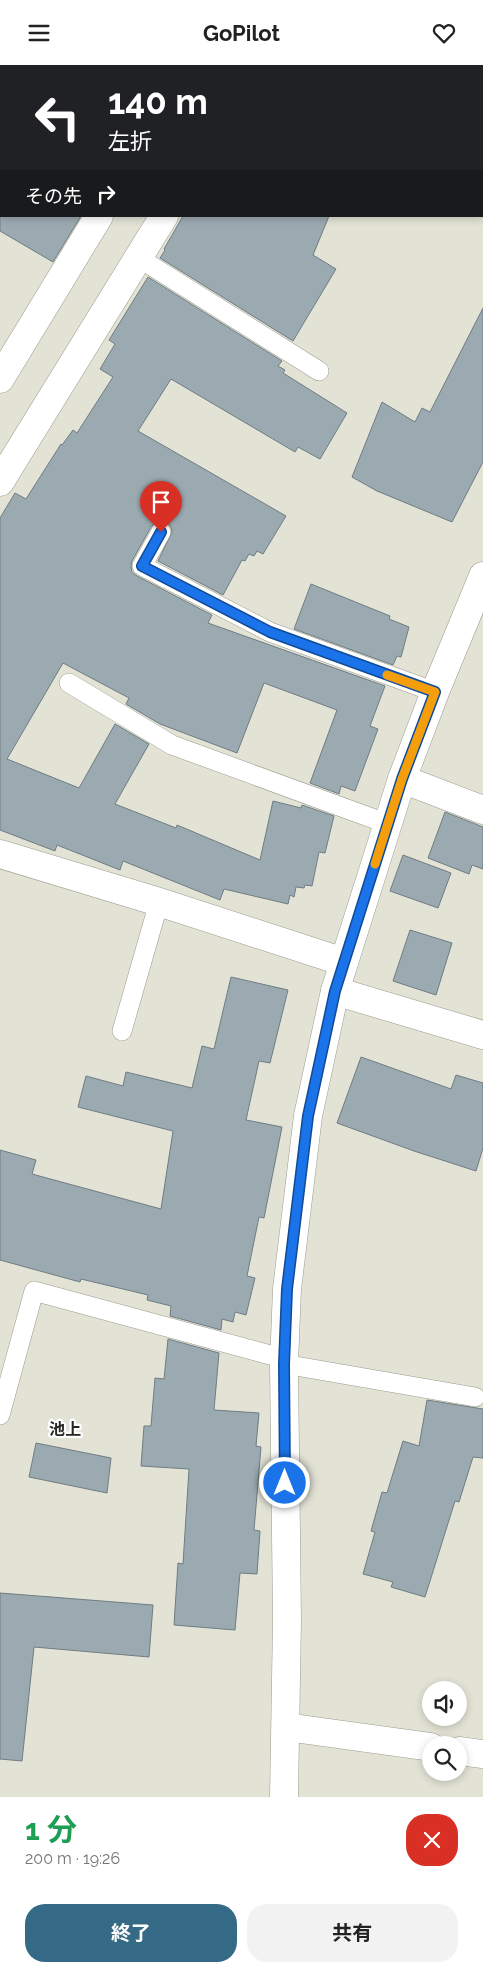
<!DOCTYPE html>
<html lang="ja">
<meta charset="utf-8">
<style>
body{margin:0;font-family:Raleway,"Noto Sans JP",sans-serif;background:#f2f2f2;color:#222;height:100vh;display:flex;flex-direction:column;font-size:19px;white-space:nowrap}
*{box-sizing:border-box;margin:0}
p{font-size:16px;color:#767676}
.icon{flex:none;width:28px;height:28px;fill:none;stroke:currentColor;stroke-width:2;stroke-linecap:round;stroke-linejoin:round}
.map{position:relative;height:1732px;overflow:hidden}
.details{display:flex;flex-direction:column;background:#fff;flex:1}
.details>*{flex:none}
.top-card{position:absolute;left:0px;top:0px;width:484px;height:152px;box-shadow:0 2px 8px #0003;background:#202124;color:#fff;overflow:hidden}
.fabs{position:absolute;left:422px;top:1616px;display:grid;gap:10px}
.fabs a{display:grid;place-items:center;width:45px;height:45px;border-radius:50%;background:#fff;box-shadow:0 2px 8px #0003;font-size:25px}
.pin{position:absolute;display:grid;place-items:center;width:42px;height:42px;color:#fff;margin:-51px -21px;border-radius:50% 50% 50% 0;rotate:-45deg;box-shadow:0 0 5px #0007}
.pin .icon{rotate:45deg}
.me{position:absolute;width:55px;margin:-28px;rotate:0deg;stroke-linejoin:round;filter:drop-shadow(0 0 4px #0008)}
.turn{display:flex;align-items:center;gap:18px;height:105px;padding:0 25px;font-size:22px}
.turn .icon{width:65px;height:65px;stroke-width:2.5}
.turn b{display:block;font-size:35px;line-height:42px}
.then{display:flex;align-items:center;height:48px;padding:0 25px;background:#0003;gap:10px;font-size:19px}
.round{display:grid;place-items:center;flex:none;width:52px;height:52px;border-radius:20px;background:#f2f2f2}
.overview{display:flex;align-items:center;justify-content:space-between;height:85px;padding:0 25px}
h1{font-size:30px;font-weight:700;line-height:38px;color:#1e9e55}
.action{display:flex;gap:10px;margin-top:auto;padding:10px 25px}
.action a{flex:1;height:58px;border-radius:20px;background:#346a85;color:#fff;font-size:20px;font-weight:700;line-height:58px;text-align:center}
.action a+a{background:#f2f2f2;color:#222}
header{display:flex;justify-content:space-between;align-items:center;height:65px;padding:0 25px;background:#fff;font-size:22px;font-weight:700}
.map>svg:first-child{display:block}
.building{fill:#9ba9b1;stroke:#6f7c83}
.lines{fill:none;stroke-linecap:round;stroke-linejoin:round}
.lane-casing{stroke:#9b9c8f;stroke-width:20}
.street-casing{stroke:#9b9c8f;stroke-width:29}
.secondary-casing{stroke:#9b9c8f;stroke-width:29}
.lane{stroke:#fff;stroke-width:19}
.street{stroke:#fff;stroke-width:28}
.secondary{stroke:#fff;stroke-width:28}
.route-casing{stroke:#114b97;stroke-width:12}
.route{stroke:#1a73e8;stroke-width:9}
.slow{stroke:#f59e0b;stroke-width:9}
.labels{text-anchor:middle;dominant-baseline:central;stroke-width:4.5;stroke-linejoin:round;paint-order:stroke}
.neighbourhood-label{font-size:16px;font-weight:bold;fill:#252621;stroke:#fff}
</style>
<header><svg class="icon" aria-label="menu" viewBox="0 0 24 24"><path d="M4 6h16M4 12h16M4 18h16"/></svg>GoPilot<svg class="icon" aria-label="heart" viewBox="0 0 24 24"><path d="M12 20l-8-8c-3-5 5-10 8-4 3-6 11-1 8 4z"/></svg></header>
<div class="map">
<svg width="483" height="1732" viewBox="0 0 483 1732">
<rect width="100%" height="100%" fill="#e2e3d5"/>
<path class="building" d="M0,151H81L53,197L0,166Z
M183,151H329L313,190L336,204L293,276L160,193L165,185L164,184Z
M148,212L282,296L278,301L285,305L283,308L347,348L320,394L298,382L295,387L171,314L138,366L286,451L263,489L257,486L254,491L249,489L245,496L242,495L223,530L158,496L172,467L171,462L166,457H156L151,462L132,496L131,501L132,507L137,511L212,550L208,558L385,621L370,661L378,664L355,726L341,721L339,729L310,718L337,645L264,618L237,688L160,659L126,639L129,633L63,598L7,694L79,723L115,659L149,679L115,739L176,763L177,760L260,795L273,736L301,743L302,740L334,751L325,788L319,787L312,821L305,820L304,823L296,822L294,832L290,830L288,839L224,824L220,835L123,796L120,805L57,780L55,786L0,765V453L15,428L26,434L61,379L62,380L73,365L77,368L113,312L100,304L115,279L109,275Z
M483,243V397L452,457L377,426L352,412L382,337L415,357L422,343L430,347Z
M311,519L390,551L389,554L409,562L401,592L397,591L393,600L294,564Z
M445,747L483,762V804L472,800L469,809L428,793Z
M403,790L451,808L438,843L390,826Z
M410,865L452,878L436,930L393,916Z
M231,912L288,925L270,998L259,996L246,1055L282,1062L264,1153L259,1152L247,1211L255,1213L246,1250L235,1247L233,1257L222,1254L221,1265L170,1251L171,1241L147,1235L148,1230L81,1214L80,1217L0,1195V1085L36,1095L32,1109L161,1144L173,1066L78,1042L86,1011L123,1021L126,1007L192,1023L202,981L214,984Z
M361,992L451,1024L456,1010L483,1018V1083L476,1106L414,1086L337,1058Z
M168,1274L219,1288L214,1345L259,1348L256,1381L261,1382L254,1465L260,1466L257,1509L240,1508L235,1565L174,1560L178,1498L183,1499L189,1404L141,1401L144,1361H151L155,1313L164,1314Z
M427,1335L483,1344V1393L473,1392L459,1437L455,1436L425,1532L391,1522L393,1517L363,1509L375,1467L371,1466L382,1427L387,1428L403,1376L419,1381Z
M36,1378L111,1393L107,1428L29,1412Z
M0,1528L153,1540L149,1592L34,1582L22,1696L0,1694Z"/>
<g class="lines">
<g class="lane-casing">
<path id="lane" d="M0,72H1
M139,193L319,306
M161,467L142,501L270,567L435,627
M69,618L172,680L388,759
M122,966L159,837
M284,1299L475,1332
M0,1350L34,1226L285,1294"/>
</g>
<g class="street-casing">
<path id="street" d="M465,0L468,1
M188,1L189,0
M253,1L254,0
M0,314L99,151
M0,417L164,151
M402,714L483,745
M0,789L159,837L344,897
M335,926L483,970
M286,1662L431,1682
M459,1686L483,1689"/>
</g>
<g class="secondary-casing">
<path id="secondary" d="M284,1732L287,1555L284,1299L287,1224L308,1051L335,926L402,714L435,627L483,511"/>
</g>
<use href="#lane" class="lane"/>
<use href="#street" class="street"/>
<use href="#secondary" class="secondary"/>
</g>
<g class="lines">
<g class="route-casing">
<path id="route" d="M161,467L142,501L270,567L435,627L402,714L335,926L308,1051L287,1224L284,1299L285,1418"/>
</g>
<use href="#route" class="route"/>
<path class="slow" d="M375,799L402,714L435,627L387,610"/>
</g>
<g class="labels">
<g class="neighbourhood-label">
<text x="65" y="1364">池上</text>
</g>
</g>
</svg>
<div class="fabs">
<a><svg class="icon" aria-label="sound" viewBox="0 0 24 24"><path d="M4 9h4l5-4v14l-5-4H4zM17 9q2 3 0 6"/></svg></a>
<a><svg class="icon" aria-label="search" viewBox="0 0 24 24"><circle cx="10" cy="10" r="6"/><path d="M15 15l6 6"/></svg></a>
</div>
<div class="pin" style="left:161px;top:467px;background:#d93025"><svg class="icon" aria-label="arrive" viewBox="0 0 24 24"><path d="M6 21V4h12l-3 4 3 4H6"/></svg></div>
<svg class="me" style="left:285px;top:1418px" viewBox="-20 -20 40 40"><circle r="17" fill="#1a73e8" stroke="#fff" stroke-width="3"/><path d="M0-11L8 9 0 5-8 9z" fill="#fff"/></svg>
<div class="top-card">
<div class="turn"><svg class="icon" aria-label="left" viewBox="0 0 24 24"><path d="M17 20v-9H6M10 6l-5 5 5 5"/></svg><div><b>140 m</b>左折</div></div>
<div class="then">その先<svg class="icon" aria-label="right" viewBox="0 0 24 24"><path d="M7 20v-9h11M14 6l5 5-5 5"/></svg></div>
</div>
</div>
<section class="details">
<div class="overview"><div><h1>1 分</h1><p>200 m · 19:26</p></div><a class="round" style="background:#d93025;color:#fff"><svg class="icon" aria-label="close" viewBox="0 0 24 24"><path d="M6 6l12 12M18 6L6 18"/></svg></a></div>
<div class="action"><a>終了</a><a>共有</a></div>
</section>
